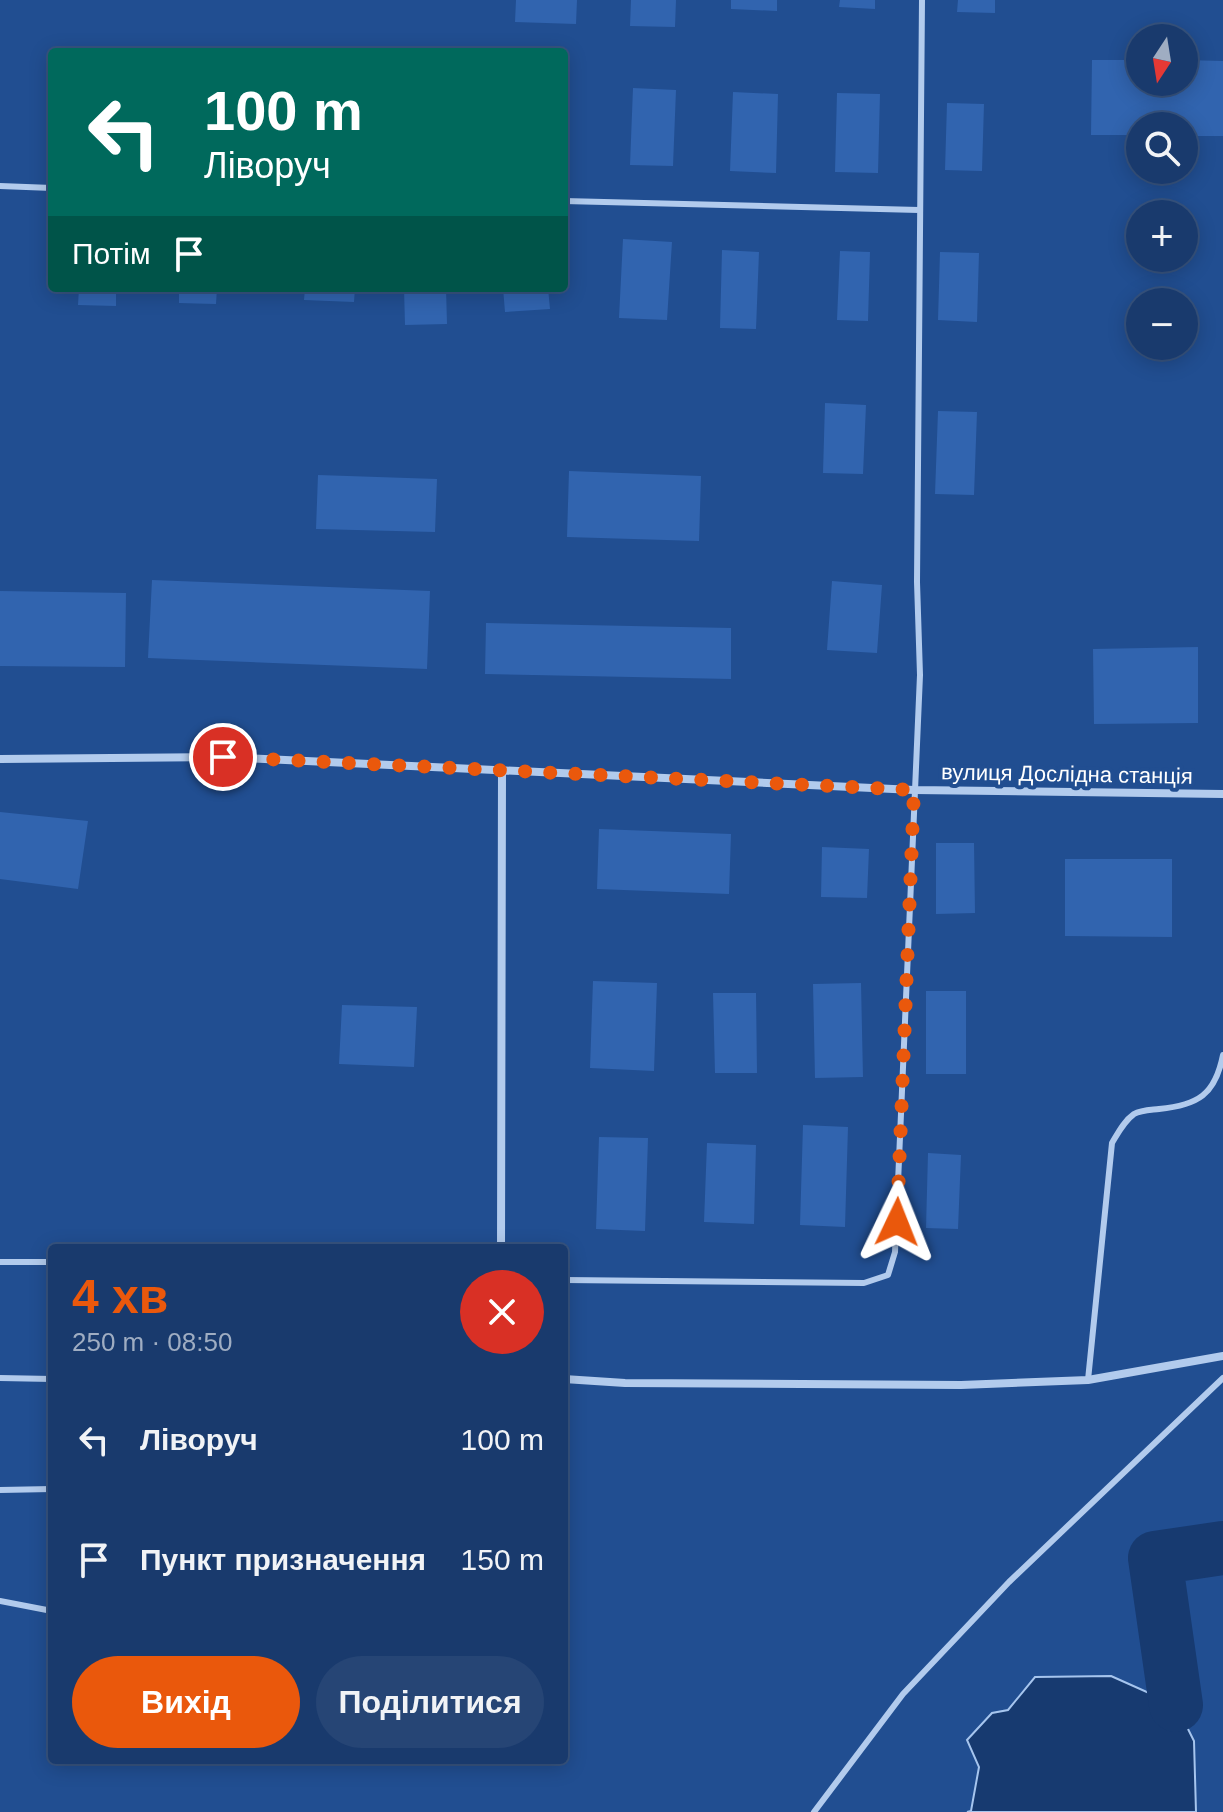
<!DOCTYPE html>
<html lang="uk">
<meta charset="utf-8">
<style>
body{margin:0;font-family:Arial,sans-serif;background:#264575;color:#f1f3f6;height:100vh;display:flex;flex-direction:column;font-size:30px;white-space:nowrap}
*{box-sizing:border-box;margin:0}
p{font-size:26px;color:#9fadc2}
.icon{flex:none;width:44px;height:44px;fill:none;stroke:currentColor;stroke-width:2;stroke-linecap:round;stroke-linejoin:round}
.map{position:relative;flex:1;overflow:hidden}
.panel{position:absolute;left:48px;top:1244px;width:520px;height:520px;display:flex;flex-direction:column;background:#193a6d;border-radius:8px;box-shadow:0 4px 20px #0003,0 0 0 2px #375480}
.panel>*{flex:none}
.hud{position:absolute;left:48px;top:48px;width:520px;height:244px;border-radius:8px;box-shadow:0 4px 20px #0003,0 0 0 2px #375480;background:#00695c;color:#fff;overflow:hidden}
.needle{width:52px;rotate:192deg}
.controls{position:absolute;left:1126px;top:24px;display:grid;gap:16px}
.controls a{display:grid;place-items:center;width:72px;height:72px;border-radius:50%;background:#193a6d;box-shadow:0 4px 20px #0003,0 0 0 2px #375480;font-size:40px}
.pin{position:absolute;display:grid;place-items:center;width:68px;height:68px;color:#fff;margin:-34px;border:4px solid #fff;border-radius:50%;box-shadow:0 2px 8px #0007}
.me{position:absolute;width:88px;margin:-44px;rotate:2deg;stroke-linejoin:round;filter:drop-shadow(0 0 6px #0008)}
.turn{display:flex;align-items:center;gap:28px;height:168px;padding:0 24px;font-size:36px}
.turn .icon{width:104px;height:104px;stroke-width:2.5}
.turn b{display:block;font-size:56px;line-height:68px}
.then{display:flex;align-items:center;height:76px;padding:0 24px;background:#0003;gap:16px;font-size:30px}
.round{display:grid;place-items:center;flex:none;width:84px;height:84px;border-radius:42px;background:#264575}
.summary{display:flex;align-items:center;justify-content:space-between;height:136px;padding:0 24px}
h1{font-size:48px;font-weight:600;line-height:60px;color:#ea580c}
.primary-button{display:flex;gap:16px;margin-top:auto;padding:16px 24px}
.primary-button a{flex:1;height:92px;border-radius:48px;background:#ea580c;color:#fff;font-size:32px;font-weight:600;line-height:92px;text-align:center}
.primary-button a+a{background:#264575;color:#f1f3f6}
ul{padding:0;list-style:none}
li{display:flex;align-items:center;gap:24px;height:120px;padding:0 24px}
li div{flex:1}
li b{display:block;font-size:30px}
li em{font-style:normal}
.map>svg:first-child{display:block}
.water{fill:#173a70;stroke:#a6c5ee;stroke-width:2}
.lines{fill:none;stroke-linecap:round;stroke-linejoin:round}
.river{stroke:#173a70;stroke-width:54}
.building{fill:#3164af}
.service{stroke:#b2cbed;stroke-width:6}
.minor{stroke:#b2cbed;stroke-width:8}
.route{stroke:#ea580c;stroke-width:14;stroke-dasharray:0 25.2}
.labels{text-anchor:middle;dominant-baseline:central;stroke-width:8;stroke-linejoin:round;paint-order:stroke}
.street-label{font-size:22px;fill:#fff;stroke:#214e91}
</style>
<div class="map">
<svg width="1223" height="1812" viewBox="0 0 1223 1812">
<rect width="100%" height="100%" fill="#214e91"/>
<path class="water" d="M1111,1676L1176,1705L1194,1741L1196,1812H967L971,1811L979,1767L967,1740L992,1713L1008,1710L1035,1677Z"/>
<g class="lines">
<path class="river" d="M1176,1705L1155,1558L1223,1548"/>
</g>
<path class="building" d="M516,0H577L576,24L515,22Z
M631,0H676L675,27L630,26Z
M731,0H777V11L731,9Z
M840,0H875V9L839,7Z
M958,0H995V13L957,12Z
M78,46L125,48V52H78Z
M1092,60H1140V82H1184V60L1223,61V136H1184V126H1140V135H1091Z
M633,88L676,90L673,166L630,165Z
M733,92L778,94L776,173L730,171Z
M837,93L880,94L878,173L835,172Z
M947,103L984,104L982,171L945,170Z
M623,239L672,242L667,320L619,318Z
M722,250L759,252L756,329L720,328Z
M840,251L870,252L868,321L837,320Z
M940,252L979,253L977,322L938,320Z
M79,288H116V306L78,305Z
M179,288H217L216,304L179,303Z
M305,288H355L354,302L304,300Z
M404,288H446L447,324L405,325Z
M503,288H548L550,309L505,312Z
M825,403L866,405L863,474L823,473Z
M938,411L977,412L974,495L935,494Z
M569,471L701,476L699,541L567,537Z
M318,475L437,479L435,532L316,529Z
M152,580L430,591L427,669L148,658Z
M832,581L882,585L877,653L827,650Z
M0,591L126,593L125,667L0,666Z
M486,623L731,628V679L485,674Z
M1198,647V723L1094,724L1093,649Z
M0,812L88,821L78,889L0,879Z
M599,829L731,834L729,894L597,889Z
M936,843H974L975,913L936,914Z
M822,847L869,849L867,898L821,897Z
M1065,859H1172V937L1065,936Z
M593,981L657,983L654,1071L590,1068Z
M861,983L863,1077L815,1078L813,984Z
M926,991H966V1074H926Z
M713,993H756L757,1073H715Z
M342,1005L417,1007L414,1067L339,1064Z
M803,1125L848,1127L845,1227L800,1225Z
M599,1137L648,1138L645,1231L596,1229Z
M707,1143L756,1145L754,1224L704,1222Z
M928,1153L961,1155L958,1229L926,1228Z"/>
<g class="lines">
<path class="service" d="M0,186L52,188
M564,201L919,210
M0,1262H52
M564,1280L864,1283L888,1275L895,1252L920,675L917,582L922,0
M0,1378L52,1379
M1088,1380L1112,1143C1118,1133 1124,1121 1134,1114C1141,1110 1151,1110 1159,1109C1198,1105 1215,1095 1223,1055
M0,1490L52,1489
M0,1601L52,1611
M814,1812L903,1694L1009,1582L1223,1378"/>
<path class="minor" d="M0,759L223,757L914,790L1223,794
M501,1248L502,771
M564,1379L625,1383L961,1385L1088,1380L1223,1356"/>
</g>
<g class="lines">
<path class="route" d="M223,757L914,790L897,1222"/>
</g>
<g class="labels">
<g class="street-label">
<text transform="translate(1067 774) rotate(1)">вулиця Дослідна станція</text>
</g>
</g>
</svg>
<div class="controls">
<a><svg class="needle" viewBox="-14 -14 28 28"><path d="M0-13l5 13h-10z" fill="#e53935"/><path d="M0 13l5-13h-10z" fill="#9fadc2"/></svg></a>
<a><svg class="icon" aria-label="search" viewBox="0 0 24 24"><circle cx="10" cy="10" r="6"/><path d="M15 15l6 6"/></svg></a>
<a>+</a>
<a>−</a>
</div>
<div class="pin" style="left:223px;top:757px;background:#d93025"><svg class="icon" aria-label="arrive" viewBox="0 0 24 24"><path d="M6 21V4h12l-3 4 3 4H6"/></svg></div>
<svg class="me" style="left:897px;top:1222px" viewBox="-20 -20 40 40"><path d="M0-17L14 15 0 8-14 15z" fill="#ea580c" stroke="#fff" stroke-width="4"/></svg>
<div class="hud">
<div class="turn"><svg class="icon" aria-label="left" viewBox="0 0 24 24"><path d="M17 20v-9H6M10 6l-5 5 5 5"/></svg><div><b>100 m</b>Ліворуч</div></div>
<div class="then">Потім<svg class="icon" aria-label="arrive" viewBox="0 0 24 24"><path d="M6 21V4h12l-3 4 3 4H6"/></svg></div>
</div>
<section class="panel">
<div class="summary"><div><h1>4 хв</h1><p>250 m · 08:50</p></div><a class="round" style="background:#d93025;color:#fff"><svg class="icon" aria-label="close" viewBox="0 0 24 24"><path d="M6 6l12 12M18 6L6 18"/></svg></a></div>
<ul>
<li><svg class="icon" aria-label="left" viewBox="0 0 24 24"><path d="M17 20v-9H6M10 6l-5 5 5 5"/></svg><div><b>Ліворуч</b></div><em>100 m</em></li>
<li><svg class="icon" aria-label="arrive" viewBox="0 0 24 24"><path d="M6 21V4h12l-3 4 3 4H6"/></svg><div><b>Пункт призначення</b></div><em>150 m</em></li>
</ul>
<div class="primary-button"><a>Вихід</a><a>Поділитися</a></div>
</section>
</div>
